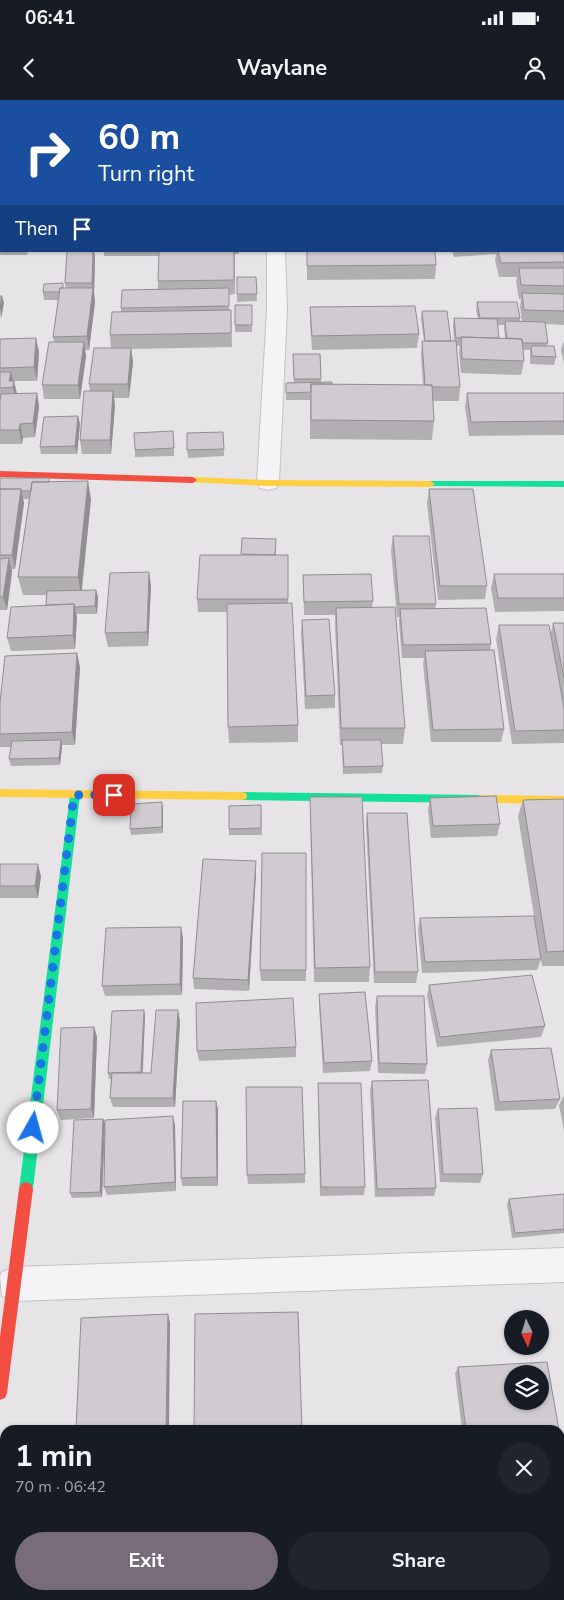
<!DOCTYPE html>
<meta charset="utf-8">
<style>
body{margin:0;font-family:"Nunito Sans",sans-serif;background:#20242c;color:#f1f3f6;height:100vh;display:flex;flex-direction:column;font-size:19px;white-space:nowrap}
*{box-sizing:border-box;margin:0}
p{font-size:16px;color:#9ea1a6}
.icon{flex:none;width:28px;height:28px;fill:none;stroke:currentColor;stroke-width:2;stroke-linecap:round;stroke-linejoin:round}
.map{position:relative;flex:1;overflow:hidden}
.panel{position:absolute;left:0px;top:1325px;width:565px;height:175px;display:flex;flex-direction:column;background:#171b24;border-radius:15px 15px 0 0;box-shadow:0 1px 4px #0004}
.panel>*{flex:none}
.banner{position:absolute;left:0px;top:0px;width:565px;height:152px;box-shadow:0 1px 4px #0004;background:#1a4fa0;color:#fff;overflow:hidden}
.needle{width:32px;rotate:176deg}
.fabs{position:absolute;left:504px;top:1210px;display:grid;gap:10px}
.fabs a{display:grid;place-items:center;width:45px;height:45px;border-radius:50%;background:#171b24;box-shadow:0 1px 4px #0004;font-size:25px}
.pin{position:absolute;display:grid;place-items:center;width:42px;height:42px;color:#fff;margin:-21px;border-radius:10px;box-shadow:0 2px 8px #0006}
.me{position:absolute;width:55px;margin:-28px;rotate:7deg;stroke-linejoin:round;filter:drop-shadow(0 0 4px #0008)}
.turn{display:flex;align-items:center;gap:18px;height:105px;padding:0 15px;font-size:22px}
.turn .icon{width:65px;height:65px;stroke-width:2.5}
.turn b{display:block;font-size:35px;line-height:42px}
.then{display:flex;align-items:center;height:48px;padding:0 15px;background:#0003;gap:10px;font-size:19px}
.round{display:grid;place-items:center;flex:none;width:52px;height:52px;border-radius:26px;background:#20242c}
.overview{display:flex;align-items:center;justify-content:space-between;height:85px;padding:0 15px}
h1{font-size:30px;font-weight:700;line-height:38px}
.primary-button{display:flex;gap:10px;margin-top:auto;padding:10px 15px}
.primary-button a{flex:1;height:58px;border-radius:30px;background:#786b7b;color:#fff;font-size:20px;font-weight:700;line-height:58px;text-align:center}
.primary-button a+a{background:#20242c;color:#f1f3f6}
.status{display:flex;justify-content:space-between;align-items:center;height:35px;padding:0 25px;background:#171b24;direction:ltr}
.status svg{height:14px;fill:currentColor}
header{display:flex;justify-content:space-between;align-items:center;height:65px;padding:0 15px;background:#171b24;font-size:22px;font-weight:700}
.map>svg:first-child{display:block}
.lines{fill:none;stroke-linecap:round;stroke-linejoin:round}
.street-casing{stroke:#c4c1c5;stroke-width:2}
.street{fill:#f5f3f5;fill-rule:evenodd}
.fast{fill:#16e098;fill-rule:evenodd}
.slow{fill:#ffcf43;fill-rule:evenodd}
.jam{fill:#f24e42;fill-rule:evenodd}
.wall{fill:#b2afb3;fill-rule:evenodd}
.shaded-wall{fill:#918e92}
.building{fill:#cfcbd0;stroke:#918e92;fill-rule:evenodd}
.route{stroke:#1a73e8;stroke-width:9;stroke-dasharray:0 16.2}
</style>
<div class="status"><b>06:41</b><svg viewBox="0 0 49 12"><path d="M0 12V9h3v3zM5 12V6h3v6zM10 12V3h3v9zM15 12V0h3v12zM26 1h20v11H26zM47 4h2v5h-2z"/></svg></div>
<header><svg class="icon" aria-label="back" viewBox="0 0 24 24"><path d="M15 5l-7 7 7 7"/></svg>Waylane<svg class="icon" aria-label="person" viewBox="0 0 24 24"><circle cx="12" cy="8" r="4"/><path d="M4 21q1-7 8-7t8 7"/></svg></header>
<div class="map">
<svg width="564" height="1500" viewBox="0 0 564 1500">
<rect width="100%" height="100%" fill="#e7e4e8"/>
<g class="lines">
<g class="street-casing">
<path id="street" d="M0,62H1V72H0Z
M267,151H285L287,210L279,383L276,388L268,390L260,388L257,383L267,210Z
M564,1148V1182L14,1201L2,1196L0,1177L2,1172L14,1167Z"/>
</g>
<use href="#street" class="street"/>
<path class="fast" d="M430,381H564V387L427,386L425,384Z
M75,691L79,692L80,695L33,1089L31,1094L26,1096L21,1094L19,1089L70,695L71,692Z
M242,692L481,695L485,696L486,699L485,702L481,703L242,700L238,699L237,696L238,693Z"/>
<path class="slow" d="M193,377L268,380L430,381L435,384L430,387L268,386L190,382L189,380Z
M0,689L242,692L246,693L247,696L246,699L242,700L0,697Z
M481,695L564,696V704L481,703L477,702L476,699L477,696Z"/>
<path class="jam" d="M0,371L193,377L197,380L193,383L0,377Z
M26,1082L31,1084L33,1089L7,1293L5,1298L0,1300V1237L19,1089L21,1084Z"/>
</g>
<path class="wall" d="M104,0H158V1H104Z
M164,0H218L219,1H164Z
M552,0H564V38V1H552Z
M0,17H1V49H0Z
M1,100V151H28L27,155H0V102V104Z
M564,118V225L545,224L548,243L547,246L556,257L554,265L530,264V250H523L524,261L521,275L461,273L459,251L460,246H456L460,287L459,301H433L434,321L432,340L310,339V300H286V283L294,282L293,254H320L321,282L332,284L423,285L421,255L422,241H424L421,219L422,211L451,241H454L453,226L454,218L478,219L476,210L477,202L520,218V222H522L520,207L521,199H519L516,182L517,177H499L495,160L496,154L454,157L452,151H564ZM497,225H504V229L505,238H499Z
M67,151H94L95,158L94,193L95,202L89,250H85L86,256L80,299H44L42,285L54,242L53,237L58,200H44L43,192L66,188L65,183Z
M104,151H239V154H235V194L229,195V210H231L232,247L131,249L133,262L129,298H114L115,305L111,354H82L80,340L90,291L89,284L111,248L110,235L121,212V208L158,189V181L159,156H104Z
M307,151L436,165L435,179L307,180Z
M237,177H256L257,201L237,202Z
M252,205V232H235V225Z
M310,207L419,234L417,248L312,250L310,221Z
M0,239L39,252L37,281H14L17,293H37L39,307L35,337L23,338L22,344H0Z
M563,242L564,243V264L561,250Z
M467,293H564V335L469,336L465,307Z
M78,316L80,324L77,354H41L40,347Z
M223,332L224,356L188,358L187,350Z
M174,338V356L135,357V350Z
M0,378L50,382L91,399L82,490H96L98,497L97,514H76L77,517L75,549L11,551L7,538L46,505L47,495H23L18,477L29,399H23L24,403L15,469H12V472L7,510H0Z
M429,389L487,486L485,499L438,500L427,403Z
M393,436L436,504L435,509L491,544L490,550L504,629L501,642H431L423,564L424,558H402L399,523V517H397L391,450Z
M276,439V455H288V503L298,625V642L229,643L228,627L227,512H198L197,499L241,455Z
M149,472L151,486L148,546L108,547L105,533Z
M494,474H564V511L495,512L491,488Z
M303,475L373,501L372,507L405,628L403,644H381L383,666L382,673L343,674L342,645H340L335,525V515H304Z
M302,520L335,595V608L305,609L301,533Z
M553,523H564V643L512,644L496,539L499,525L551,533Z
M80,567L75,645H62V647L60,665L11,666L9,659L11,647H0V634Z
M310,697L370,867L369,882H314L310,714Z
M430,698L500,724L497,736L431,738L428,710Z
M564,699V866H542L518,716L523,700Z
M162,702L163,709V733L131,735L130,729Z
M261,705L262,735H229V729Z
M367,713L418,872L416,883H374L366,725Z
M256,761V773L249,891L194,889L193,878Z
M0,764L41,776L38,798H0Z
M420,818L541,859L537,870L422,873L418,830Z
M183,838L182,895L105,896L102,886Z
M260,870H306V881H261Z
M429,885L545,926L541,937L437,947L427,896Z
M319,894L372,961L370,971L323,973L319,905Z
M377,896L427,964L425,974L378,973L375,907Z
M145,916L143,973H151L180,921L175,1007H113L110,998L111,979H109L108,973Z
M94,927L97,937L94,1018L61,1020L57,1010Z
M296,947V957L199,961L197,951Z
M491,950L560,999L555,1009L495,1011L488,960Z
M372,981L436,1088L434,1096L375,1097L370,990Z
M318,983L365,1087L364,1095L320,1096L318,993Z
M564,995V1031L559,1005Z
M216,1001L218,1010V1086H182L181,1078Z
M438,1009L483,1074L480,1083L440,1082L435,1018Z
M103,1019L105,1024L102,1097L72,1098L70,1093Z
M175,1025L176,1091L107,1095L104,1087Z
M305,1074V1083L248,1084L247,1075Z
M564,1094V1133L512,1138L507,1104L509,1099Z
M458,1267L559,1330H462L455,1273Z
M564,1410V1499L553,1500H489L488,1495H560Z
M189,1495H218L190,1496Z
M409,1495H471V1500H409Z"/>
<path class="shaded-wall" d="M93,151H94L95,158L94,193L95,202L89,250L87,236L93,190L92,183Z
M2,196L4,203L1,219L0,208Z
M36,238L39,252L37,281L34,267Z
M84,242L86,256L80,299L78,285Z
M131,248L133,262L129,298L128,284Z
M11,272L14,284V281L17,295L16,301L13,287L9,281Z
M113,291L115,305L111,354L110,340Z
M37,293L39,307L35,337L33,323Z
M78,316L80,324L77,354L75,346Z
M20,324L23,338L22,344L19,330Z
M88,381L91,399L81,495L78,477Z
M21,389L24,403L15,469L12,455Z
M9,458L12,472L7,510L3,497Z
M149,472L151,486L148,546L147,532Z
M96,490L98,497L97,514L95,506Z
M74,504L77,517L75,549L73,535Z
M77,553L80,567L75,645L72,632Z
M61,640L62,647L60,665L59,658Z
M162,702L163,709V733L162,727Z
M256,761V773L249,891L248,880Z
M38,764L41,776L38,798L35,786Z
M181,827L183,838L182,895L180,884Z
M144,910L145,916L142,978L141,972Z
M178,910L180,921L175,1007L173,998Z
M94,927L97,937L94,1018L91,1009Z
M216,1001L218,1010V1086L217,1077Z
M173,1016L175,1025L176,1091L175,1082Z
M103,1019L105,1024L102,1097L100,1092Z
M168,1214L170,1223L169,1330H166Z
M180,1495H182V1500H180Z"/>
<path class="building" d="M38,0H90V1H38Z
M104,0H143L104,1Z
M229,0H279V1H229Z
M316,0H355V1H316Z
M366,0H402V1H366Z
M434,0H482V1H434Z
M499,0H546L547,1H499Z
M0,17H1V35H0Z
M1,100V141H0V106Z
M564,144V162L501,163L498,151H564Z
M67,151H93L92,183H65Z
M159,151H234V180L158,181Z
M307,151H435L436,165L307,166Z
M519,168H564V186L521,185Z
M237,177H256L257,194H237Z
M63,183V188H60L59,192H43L44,184Z
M60,188H93L87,236L53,237Z
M229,188V206L121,208L122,190Z
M522,193L564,194V211L524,210Z
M0,196H2L0,208Z
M477,202H517L520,218H480Z
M235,205H252V225H235Z
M415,206L419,234L312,236L310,207Z
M231,210V233L110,235L112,212Z
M422,211H447L451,241H425Z
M454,218L497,219L499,238L461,237V238H456Z
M505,221L545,222L548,243H522V239L507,238Z
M461,237L522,239L524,261L462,259Z
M36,238L34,267L0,268V239Z
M422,241H456L460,287H432V285H425Z
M49,242H84L78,285H42Z
M531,246H554L556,257L532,256Z
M94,248H131L128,284H89Z
M293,254H320L321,279H294Z
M0,272H11L9,281H14L13,287L0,288Z
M332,282V284H311V292L286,293V283Z
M311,284L432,285L434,321L311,320Z
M84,291H113L110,340H80Z
M37,293L33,323L20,324L19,330H0V301L1,294Z
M467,293H564V321L471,322Z
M78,316L75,346L40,347L44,317Z
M173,331L174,348L135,350L134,333Z
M223,332L224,349L187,350V333Z
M0,378H49V382H32L31,391H22L21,389H0Z
M88,381L78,477H18L32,382Z
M0,389H21L12,455H0Z
M429,389H473L487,486H440Z
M393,436H429L436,504H399Z
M242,438L276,439L275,455L241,454Z
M200,455H288V499H197Z
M9,458L3,497H0V459Z
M149,472L147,532L105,533L110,473Z
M371,474L373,501L304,502L303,475Z
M494,474H564V498H498Z
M96,490L95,506L75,507L74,504L46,505L47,491Z
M292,503L298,625L228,627L227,504Z
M74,504L73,535L7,538L11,507Z
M395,507L405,628H341L336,508Z
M486,508L491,544L403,545L400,509Z
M329,519L335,595L306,596L302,520Z
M553,523H564V578Z
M499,525H549L564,608V630L515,631Z
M494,550L504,629L433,630L425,551Z
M77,553L72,632L0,634V602L5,556Z
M61,640L59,658L9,659L12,641Z
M342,640H381L383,666L344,667Z
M496,696L500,724L433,726L430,698Z
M310,697H362L370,867L315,868Z
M564,699V851L547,852L523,700Z
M162,702V727L130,729L131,704Z
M261,705V728L229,729V706Z
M367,713H407L418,872H375Z
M262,753H306V870H260Z
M203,759L256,761L248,880L193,878Z
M0,764H38L35,786H0Z
M534,816L541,859L425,862L420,818Z
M181,827L180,884L102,886L106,828Z
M532,875L545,926L440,937L429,885Z
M365,892L372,961L324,963L319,894Z
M377,896H424L427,964L379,963Z
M293,898L296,947L197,951L196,903Z
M144,910L141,972L108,973L112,911Z
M156,910H178L173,998H110L112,973H151Z
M94,927L91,1009L57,1010L61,928Z
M551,948L560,999L499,1002L491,950Z
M428,980L436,1088L377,1089L372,981Z
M318,983H361L365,1087H321Z
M246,987H302L305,1074L247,1075Z
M183,1001H216L217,1077L181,1078Z
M477,1008L483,1074H443L438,1009Z
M173,1016L175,1082L104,1087L105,1020Z
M103,1019L100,1092L70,1093L74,1020Z
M564,1094V1129L515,1133L509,1099Z
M298,1212L302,1330H194L195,1214Z
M168,1214L166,1330H76L81,1218Z
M547,1262L559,1330H466L458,1267ZM512,1274H540V1301H512Z
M564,1410V1497L544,1500H493L492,1495H560V1411Z
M40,1495H180V1500H39Z
M236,1495H322L323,1500H237Z
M412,1495H471V1500H412Z"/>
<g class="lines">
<path class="route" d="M33,1028L74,695H114"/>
</g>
</svg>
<div class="fabs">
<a><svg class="needle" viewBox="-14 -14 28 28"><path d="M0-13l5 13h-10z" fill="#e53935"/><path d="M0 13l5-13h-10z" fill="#9ea1a6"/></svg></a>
<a><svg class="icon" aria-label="layers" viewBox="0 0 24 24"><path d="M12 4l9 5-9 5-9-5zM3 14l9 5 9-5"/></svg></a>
</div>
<div class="pin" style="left:114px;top:695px;background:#d93025"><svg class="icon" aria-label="arrive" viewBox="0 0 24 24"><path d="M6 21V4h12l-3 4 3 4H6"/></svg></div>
<svg class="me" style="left:33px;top:1028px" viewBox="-20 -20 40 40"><circle r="19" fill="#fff"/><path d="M0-13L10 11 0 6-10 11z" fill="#1a73e8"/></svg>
<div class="banner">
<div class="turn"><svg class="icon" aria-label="right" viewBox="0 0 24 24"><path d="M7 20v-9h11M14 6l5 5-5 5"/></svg><div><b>60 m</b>Turn right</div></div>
<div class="then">Then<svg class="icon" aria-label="arrive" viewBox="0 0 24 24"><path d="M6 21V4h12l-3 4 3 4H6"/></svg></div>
</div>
<section class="panel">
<div class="overview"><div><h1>1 min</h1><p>70 m · 06:42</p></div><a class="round"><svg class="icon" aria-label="close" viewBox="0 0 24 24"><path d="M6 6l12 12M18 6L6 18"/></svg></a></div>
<div class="primary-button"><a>Exit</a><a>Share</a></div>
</section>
</div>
